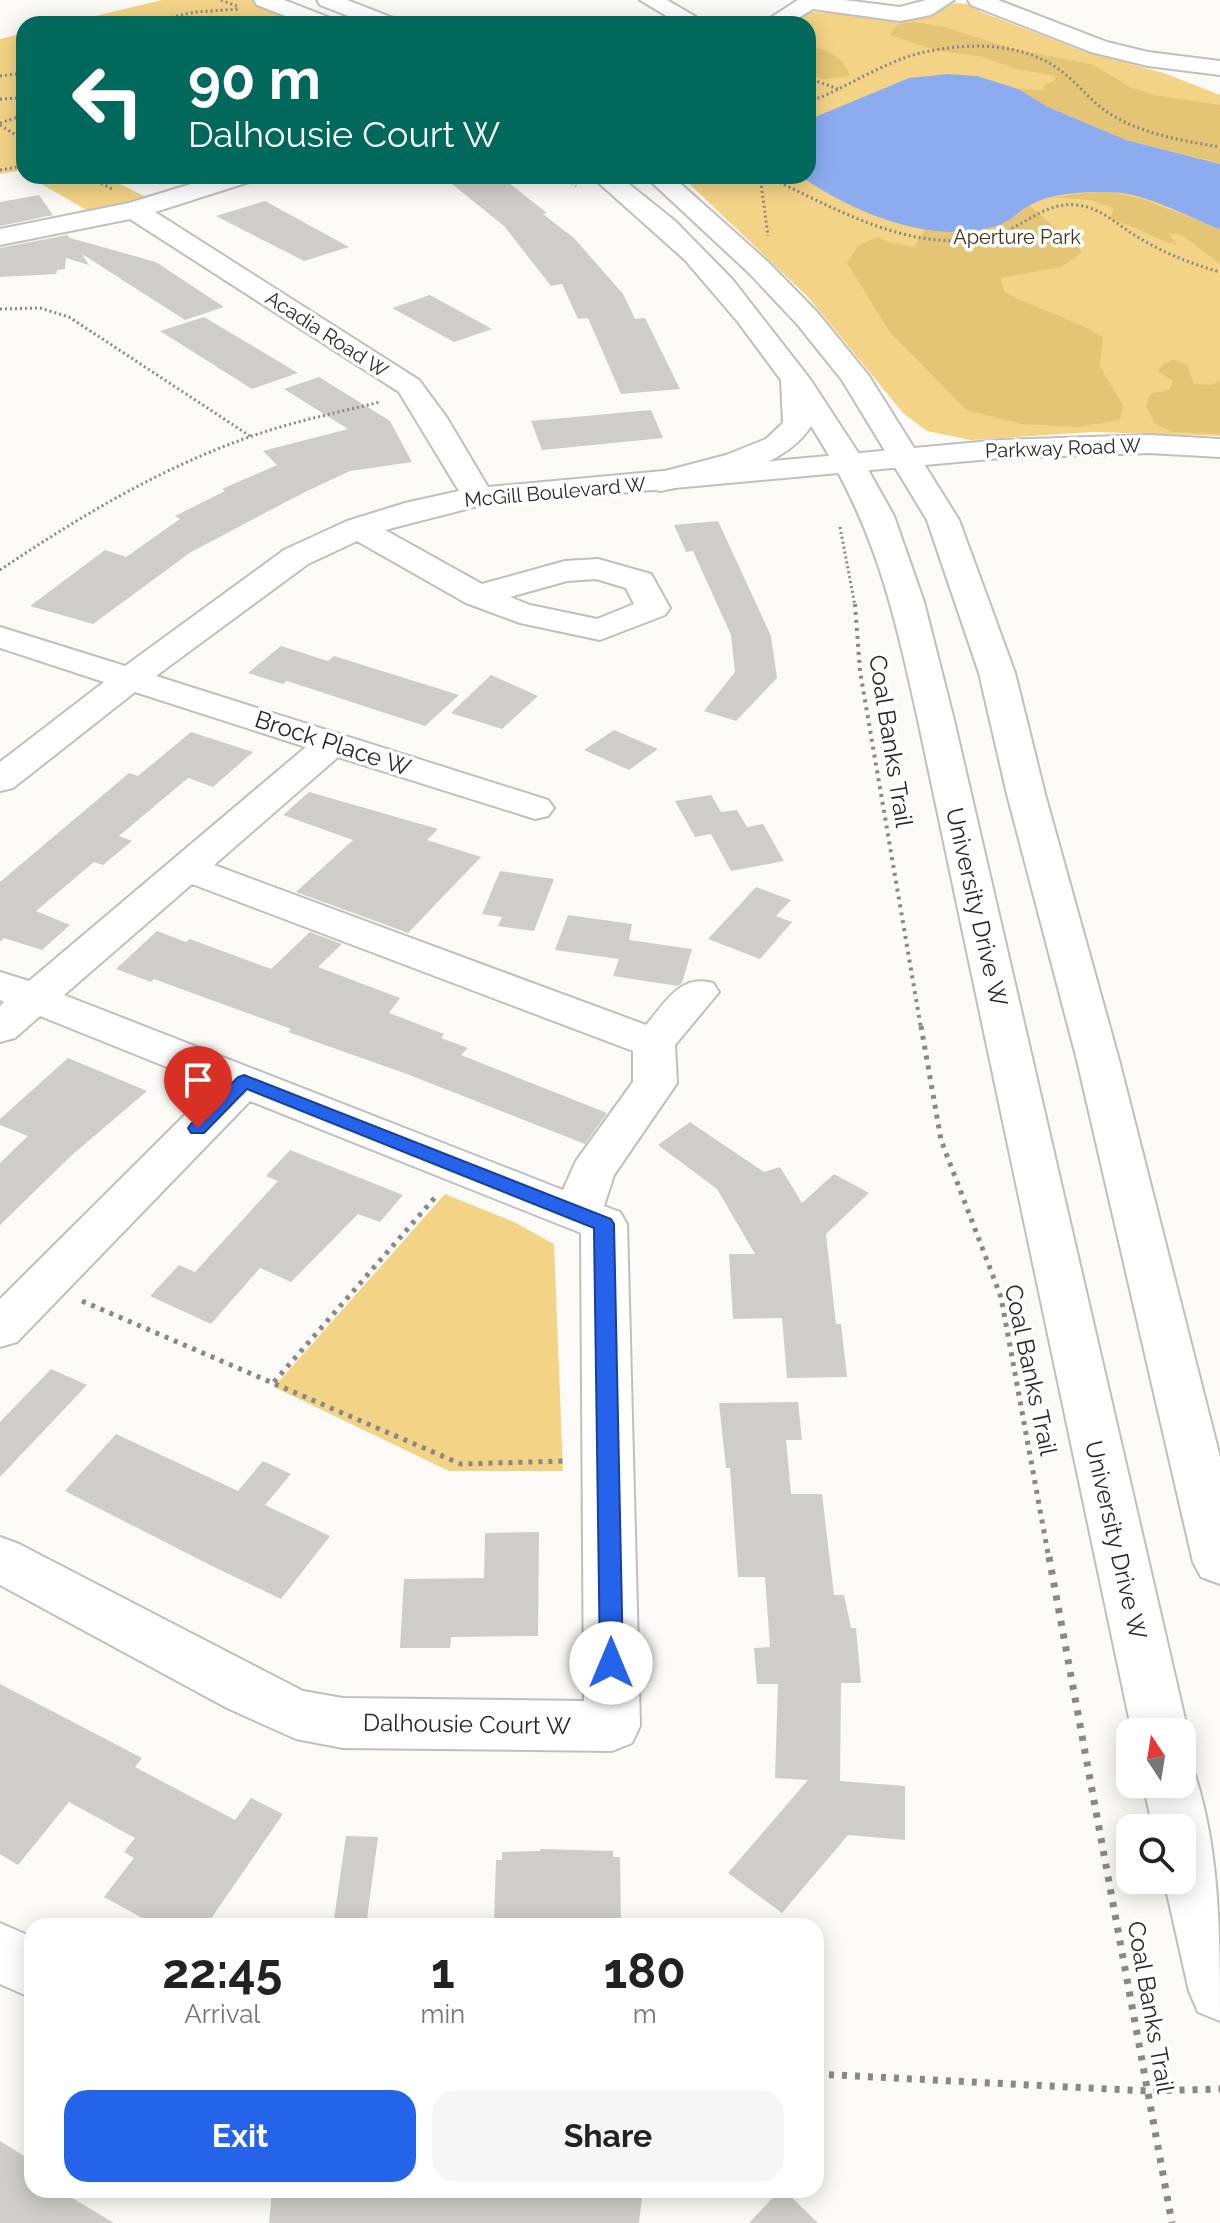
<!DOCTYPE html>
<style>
body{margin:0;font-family:Raleway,sans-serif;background:#f6f6f6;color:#222;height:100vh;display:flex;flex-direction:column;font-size:30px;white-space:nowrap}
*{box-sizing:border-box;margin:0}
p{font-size:26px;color:#767676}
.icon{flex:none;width:44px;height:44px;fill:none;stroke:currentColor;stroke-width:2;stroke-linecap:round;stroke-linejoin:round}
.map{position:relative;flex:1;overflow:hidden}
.drawer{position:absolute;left:24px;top:1918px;width:800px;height:280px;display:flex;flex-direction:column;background:#fff;border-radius:24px;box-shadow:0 4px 20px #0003}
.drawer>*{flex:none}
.banner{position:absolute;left:16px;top:16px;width:800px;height:168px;border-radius:24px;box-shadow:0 4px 20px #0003;background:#00695c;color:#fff;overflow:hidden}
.needle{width:52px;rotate:348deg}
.buttons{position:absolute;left:1116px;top:1718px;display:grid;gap:16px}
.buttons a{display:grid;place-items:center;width:80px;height:80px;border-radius:16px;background:#fff;box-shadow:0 4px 20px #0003;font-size:40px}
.pin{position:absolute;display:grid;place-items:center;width:68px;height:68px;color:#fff;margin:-82px -34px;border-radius:50% 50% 50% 0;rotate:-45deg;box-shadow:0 0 8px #0007}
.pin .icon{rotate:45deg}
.me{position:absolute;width:88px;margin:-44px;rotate:0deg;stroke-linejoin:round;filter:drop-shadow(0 0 6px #0008)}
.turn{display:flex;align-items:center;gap:28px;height:168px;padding:0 40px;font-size:36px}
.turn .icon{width:104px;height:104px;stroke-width:2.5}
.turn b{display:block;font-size:56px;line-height:68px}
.eta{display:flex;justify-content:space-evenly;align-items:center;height:136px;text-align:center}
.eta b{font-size:48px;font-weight:700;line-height:56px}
.action{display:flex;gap:16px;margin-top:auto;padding:16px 40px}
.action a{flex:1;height:92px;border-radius:24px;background:#2563eb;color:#fff;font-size:32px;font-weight:700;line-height:92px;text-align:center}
.action a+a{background:#f6f6f6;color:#222}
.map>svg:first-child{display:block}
.green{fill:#f3d386}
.forest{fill:#e4c475}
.water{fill:#8dacf0}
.building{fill:#cecdca}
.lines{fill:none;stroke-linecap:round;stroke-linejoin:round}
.minor-casing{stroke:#c0bfbc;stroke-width:4}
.major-casing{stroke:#c0bfbc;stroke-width:4}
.path-far3{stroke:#898886;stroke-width:3;stroke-dasharray:2 3;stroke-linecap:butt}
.path-far2{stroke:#898886;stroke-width:4;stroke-dasharray:3 5;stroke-linecap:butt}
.path-far1{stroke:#898886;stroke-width:5;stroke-dasharray:4 6;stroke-linecap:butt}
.path{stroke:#898886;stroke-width:7;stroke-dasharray:5 8;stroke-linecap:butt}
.minor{fill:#fff;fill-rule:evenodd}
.major{fill:#fff;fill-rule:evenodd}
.route{fill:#2563eb;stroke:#184099;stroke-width:2}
.labels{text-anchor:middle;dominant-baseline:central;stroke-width:7;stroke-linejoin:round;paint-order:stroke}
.far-park-label{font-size:20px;fill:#413311;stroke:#fff}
.far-street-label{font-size:20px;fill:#2a2928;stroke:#fff}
.street-label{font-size:24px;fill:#2a2928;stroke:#fff}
</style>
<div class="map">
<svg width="1220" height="2223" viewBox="0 0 1220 2223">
<rect width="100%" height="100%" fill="#fbfaf7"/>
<path class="green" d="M162,0H264L325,24H62Z
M955,3L989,6L979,11L1086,52L1164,73L1220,95V436L1093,432L971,440L927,431L903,413L808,297L681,176H808V24H788L812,12L927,15Z
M24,33V174L18,171L0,174V39Z
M27,176H104L158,203L99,217Z
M445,1194L512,1221L554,1244L563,1471H449L274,1387Z"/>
<path class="forest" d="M915,22L944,27L1014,49L1091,64L1130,87L1154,95L1220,105V163L1126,140L1048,107L1018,89L1045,90L1043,86L1055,80L1056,76L1017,69L979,56L938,51L890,35L898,24Z
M808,47C827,48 844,57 850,76L824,79L813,76L808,79Z
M1108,191L1142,199L1220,229V264L1182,235L1168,233L1177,245C1153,239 1134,225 1110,219L1114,208L1090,200L1050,197Z
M1029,205L1059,231L1078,239L1081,253L1061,267L1001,278L1004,292C1036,309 1072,318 1103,337L1100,366L1123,406L1120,420L1078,427L1023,424L966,410L889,331L847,263L858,246L877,237L890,243L914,247L925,230C961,232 1003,232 1029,205Z
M1173,360L1187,365L1194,384L1212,385L1220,380V434L1173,432L1155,424L1146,406L1150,394L1169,390L1173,381L1158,371L1163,364Z"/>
<path class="water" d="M948,74L977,76L1018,89L1048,107L1126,140L1220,164V229C1185,216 1142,190 1104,192C1080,192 1053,193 1032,204C1017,212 1014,220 996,226C932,246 852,212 800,176H808V120L909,78Z"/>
<path class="building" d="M442,176H500L547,213L543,214L575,239L623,294L635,319L645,318L680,389L621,394L588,318L578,319L562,284L551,286L504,226Z
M39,195L53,215L0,226V202Z
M265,201L349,247L304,261L216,216Z
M67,235L70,238L156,262L224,307L185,320L82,254L89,265L66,258L65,269L57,270L56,274L0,277V248Z
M430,295L492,329L454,342L392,308Z
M204,317L298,373L252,389L160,331Z
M319,377L390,421L412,462L350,471L303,493L191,552L93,624L30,606L105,550L126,557L180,519L175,516L225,491L222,489L277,465L263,451L348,429L284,389Z
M651,410L663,438L542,450L531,421Z
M718,521L771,636L777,678L736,721L704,711L735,672L731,635L693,551L686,552L674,525Z
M281,646L328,661L334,656L459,695L425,726L287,681L283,684L248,673Z
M491,675L538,696L502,729L451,713Z
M614,730L658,749L629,770L584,750Z
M191,732L253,752L213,787L188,778L119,836L132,841L103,865L94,862L36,911L70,925L42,950L4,938L0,942V882L129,773L138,776Z
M309,792L438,829L427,840L481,857L408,933L296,892L353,840L283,815Z
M711,795L721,812L737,810L747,827L763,824L784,861L731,871L711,834L695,837L675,801Z
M500,871L554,879L534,931L498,926L502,917L482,914Z
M756,887L791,900L776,916L792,922L760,959L708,939Z
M568,915L632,924L629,940L692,949L682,983L678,986L613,976L619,959L555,950Z
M157,931L186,942L190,939L271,969L310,932L342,944L318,967L400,998L389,1013L444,1034L441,1038L468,1048L461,1055L607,1113L585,1144L407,1074L288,1032L291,1029L154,979L151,982L116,969Z
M68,1058L147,1091L72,1155L0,1225V1163L28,1136L0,1125V1119Z
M690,1122L764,1172L780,1167L802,1203L834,1174L869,1193L826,1234L836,1324H841L847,1377L787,1378L782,1318L733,1319L729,1254H755L717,1189L658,1145Z
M290,1150L403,1195L380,1222L358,1214L291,1282L260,1268L211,1324L150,1296L179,1265L195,1272L278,1181L266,1176Z
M51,1369L87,1385L0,1477V1422Z
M798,1402L802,1440H786L791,1494H822L834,1595H844L851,1628H856L861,1683H841L840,1781L905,1786V1840L848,1835L782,1913L728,1873L808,1780L775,1778L778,1684H757L754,1648L770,1647L765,1577H738L730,1468H726L719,1403Z
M116,1434L238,1491L263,1461L291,1474L265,1505L330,1536L281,1599L214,1567L65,1491Z
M539,1532L538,1636L451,1637L450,1648H400L404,1579L484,1578L485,1533Z
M0,1684L142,1758L135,1767L235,1820L251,1798L283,1814L206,1926H157L104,1897L134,1858L124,1852L135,1838L69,1802L18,1865L0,1854Z
M346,1836L378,1837L366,1926H333Z
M541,1849L613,1851V1857H620L621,1926H494L496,1860H502V1852L540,1851Z
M0,2141L32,2161V2190H59L114,2223H0Z
M272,2190H643L639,2223H269Z
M780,2190H784L818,2223H749Z"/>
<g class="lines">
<g class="minor-casing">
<path id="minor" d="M640,0H667L708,24H680Z
M798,0H844L900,7L926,0H954L931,15L900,21L813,9L788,24H761Z
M968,0H998L1107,42L1148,52L1220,61V75L1148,66L1091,52L971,5Z
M217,176H255L252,181L155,212L419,380L447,418L488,487L1001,440L1149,435L1220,439V457L1149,453L1001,458L478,506L385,530L482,584L565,561L598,559L651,574L670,608L665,615L600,640L520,623L466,603L357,541L308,564L156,676L548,800L554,808L548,816L535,819L338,757L214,865L646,1025C666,1002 680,974 713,983L719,992L675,1045L677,1083L614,1175L604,1206L620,1212L627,1224L640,1726L632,1743L612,1751L343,1748L296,1739L227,1708L0,1585V1537L19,1544L303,1691L343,1698L584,1701L581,1233L250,1101L17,1342L0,1347V1299L214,1086L40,1016L15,1038L0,1042V1006L4,1002L0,1000V972L29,981L306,747L135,692L13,788L0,791V762L104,682L0,648V627L125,666L284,550L347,521L405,503L459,491L399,392L130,219L0,245V229L129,203ZM596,579L626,588L634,604L597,619L530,605L510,597L567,581ZM192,884L633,1051V1082L576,1161L563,1190L64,995Z
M0,1923L32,1937V1998L0,1984Z"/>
</g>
<g class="major-casing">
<path id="major" d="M254,0H284L333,19L336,24H306L257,5Z
M317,0H347L396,19L399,24H369L320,5Z
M591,176H619L675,221L732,279L810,379L861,457L894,516L924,602L954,720L1188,1732L1182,1745V1732H1132L918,720C893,607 875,526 811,426C782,472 710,479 661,491L650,489L645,482L650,475L726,455L766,439L783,423L781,380L738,322L685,260Z
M645,176H672L768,262L817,312L869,376L959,520L1015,673L1045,794L1119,1060L1220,1457V1584L1201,1577L1193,1562L1077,1060L1007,794L979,673L927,520L842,380L797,324L750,274Z
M1182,1762L1192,1766C1220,1845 1220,1935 1220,2021L1198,2012L1189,1991L1164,1880H1182V1828H1153L1143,1784H1182Z"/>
</g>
<path class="path-far3" d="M221,0L239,7
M142,24L195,12L240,9
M0,76L24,73
M808,78L841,90
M0,99L24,98
M808,102C848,88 883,61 925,52C971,42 1027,42 1065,74C1082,88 1095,106 1115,117C1147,135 1184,141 1220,147
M0,123L24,115
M0,125L24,140
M0,170L24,166
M88,176L112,189
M564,176L576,186
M760,176L768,236
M766,176C835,208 913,256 992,236C1022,229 1044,201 1077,205C1103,208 1119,227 1141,239C1166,254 1192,264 1220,272
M0,309L40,308L69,317L250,436
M840,527L855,606
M0,570C82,515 167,464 261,433C300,420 340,412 380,402"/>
<path class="path-far2" d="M855,604L860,671L921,1028"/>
<path class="path-far1" d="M921,1026L941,1140L1001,1297L1049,1559
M82,1301L461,1464L566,1461
M274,1382L438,1194"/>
<path class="path" d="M1049,1557L1172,2223
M816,2074L1148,2091L1220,2089"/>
<use href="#minor" class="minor"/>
<use href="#major" class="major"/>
</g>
<path class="route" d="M244,1075L611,1219L614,1224L623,1663L619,1670L611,1673L603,1670L600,1663L594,1228L247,1089L204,1133H191L188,1128L191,1124L238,1077Z"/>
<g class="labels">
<g class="far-park-label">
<text x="1017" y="237">Aperture Park</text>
</g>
<g class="far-street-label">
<text transform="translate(327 334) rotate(33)">Acadia Road W</text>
<text transform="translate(1063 448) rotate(-2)">Parkway Road W</text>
<text transform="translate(555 492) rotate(-5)">McGill Boulevard W</text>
</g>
<g class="street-label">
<text transform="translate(891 741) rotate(81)">Coal Banks Trail</text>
<text transform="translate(333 743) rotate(18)">Brock Place W</text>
<text transform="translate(977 907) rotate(77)">University Drive W</text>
<text transform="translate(1031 1370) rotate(78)">Coal Banks Trail</text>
<text transform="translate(1116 1540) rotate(77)">University Drive W</text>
<text transform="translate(467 1724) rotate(1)">Dalhousie Court W</text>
<text transform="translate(1151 2007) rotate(80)">Coal Banks Trail</text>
</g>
</g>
</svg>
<div class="buttons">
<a><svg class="needle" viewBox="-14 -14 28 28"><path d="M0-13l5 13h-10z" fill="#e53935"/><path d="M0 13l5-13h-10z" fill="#767676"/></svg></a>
<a><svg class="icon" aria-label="search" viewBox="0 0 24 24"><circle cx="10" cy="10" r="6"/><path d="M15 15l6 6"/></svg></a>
</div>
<div class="pin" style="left:198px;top:1128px;background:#d93025"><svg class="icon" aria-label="arrive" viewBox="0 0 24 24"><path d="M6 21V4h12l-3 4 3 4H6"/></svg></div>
<svg class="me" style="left:611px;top:1663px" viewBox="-20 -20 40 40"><circle r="19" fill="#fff"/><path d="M0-13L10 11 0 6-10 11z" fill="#2563eb"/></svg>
<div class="banner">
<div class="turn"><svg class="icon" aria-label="left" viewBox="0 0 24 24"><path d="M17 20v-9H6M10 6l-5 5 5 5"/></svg><div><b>90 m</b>Dalhousie Court W</div></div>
</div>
<section class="drawer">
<div class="eta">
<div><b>22:45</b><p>Arrival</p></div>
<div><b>1</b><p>min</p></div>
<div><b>180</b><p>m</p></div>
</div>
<div class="action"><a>Exit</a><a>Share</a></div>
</section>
</div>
